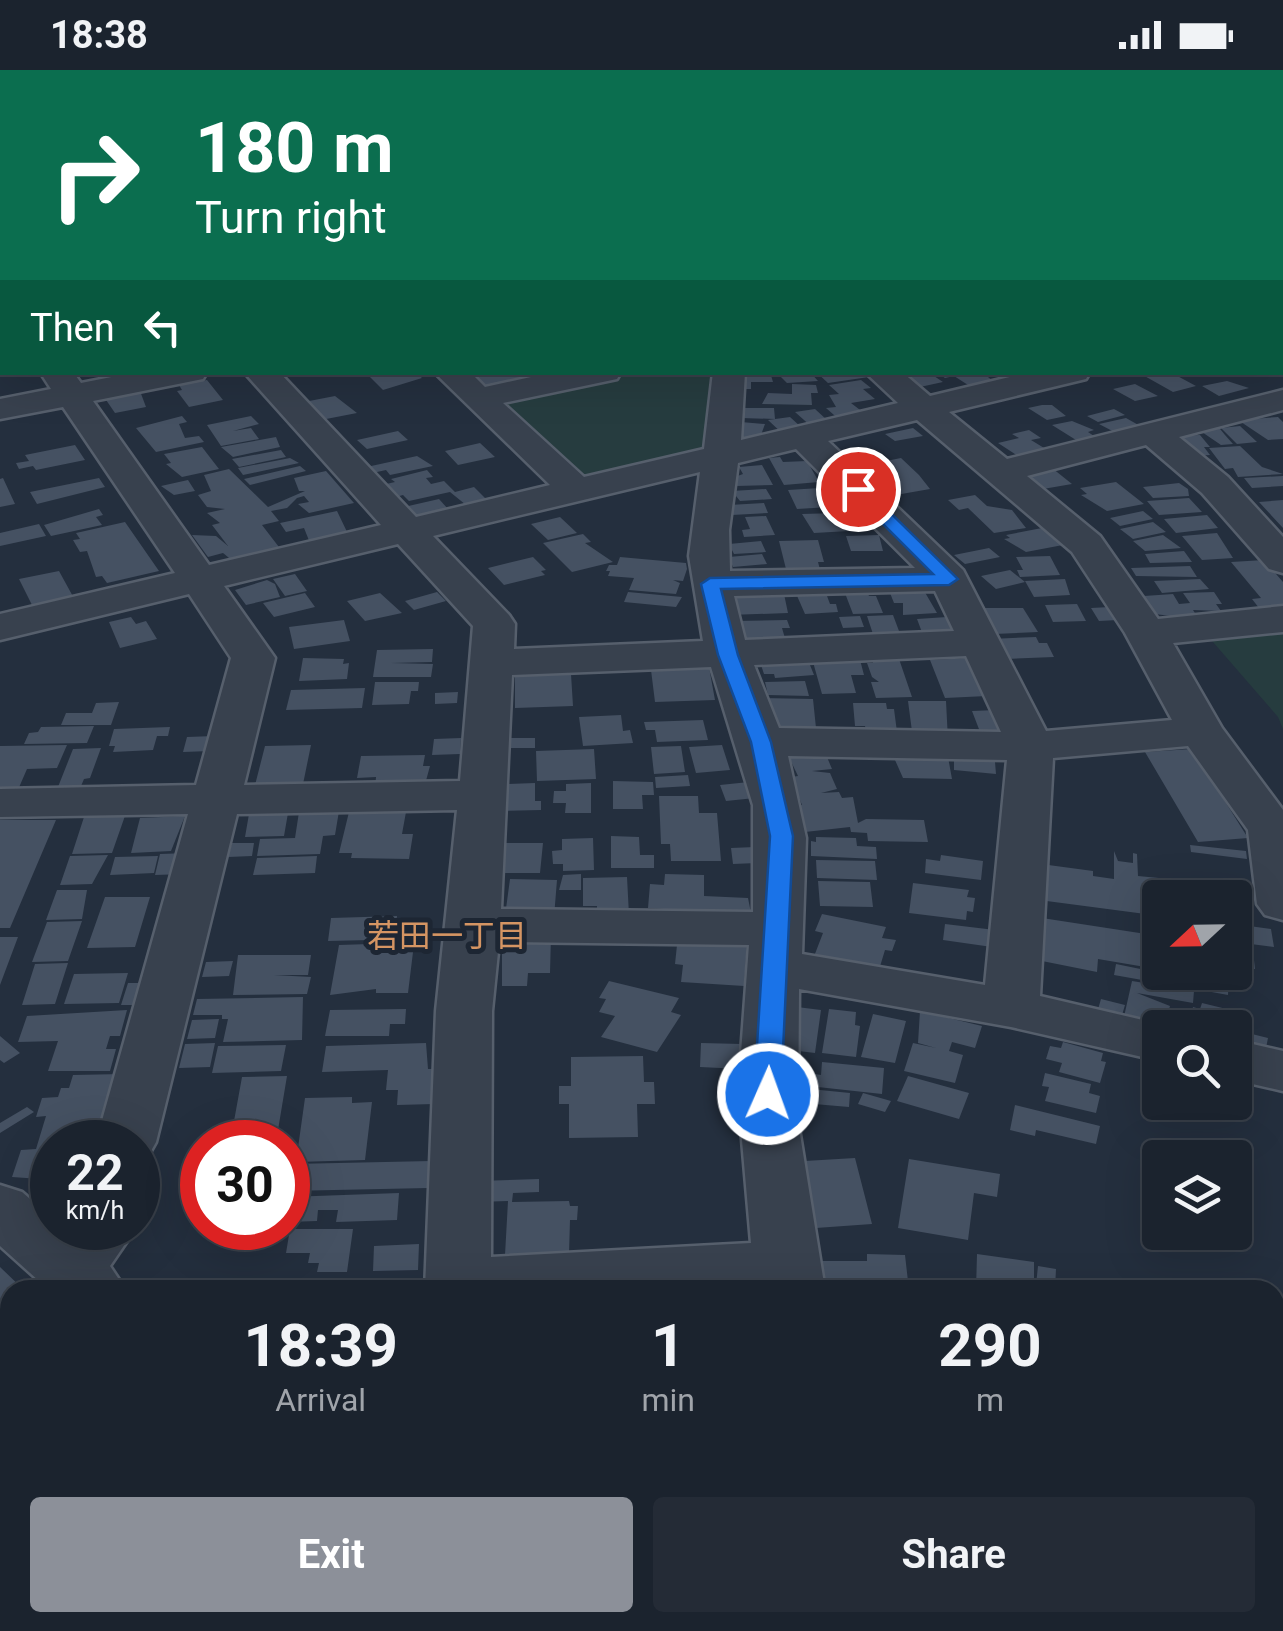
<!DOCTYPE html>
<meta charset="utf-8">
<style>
body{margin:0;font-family:Roboto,"Noto Sans JP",sans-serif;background:#242b36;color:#f1f3f6;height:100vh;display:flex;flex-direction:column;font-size:38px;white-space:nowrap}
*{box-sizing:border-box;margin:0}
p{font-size:32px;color:#a0a4aa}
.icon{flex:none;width:55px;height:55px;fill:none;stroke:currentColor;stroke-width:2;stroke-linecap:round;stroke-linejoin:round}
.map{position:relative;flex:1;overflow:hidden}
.details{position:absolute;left:0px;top:1210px;width:1285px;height:352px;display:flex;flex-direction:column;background:#1b232e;border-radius:30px 30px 0 0;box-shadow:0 10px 40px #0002,0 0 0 2px #39404a}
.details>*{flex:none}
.hud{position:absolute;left:0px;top:0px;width:1285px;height:305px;box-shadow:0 10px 40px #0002,0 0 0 2px #39404a;background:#0b6e4f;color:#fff;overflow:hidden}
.needle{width:65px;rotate:248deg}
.buttons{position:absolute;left:1142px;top:810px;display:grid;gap:20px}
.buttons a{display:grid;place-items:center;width:110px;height:110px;border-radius:10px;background:#1b232e;box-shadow:0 10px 40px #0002,0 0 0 2px #39404a;font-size:50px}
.speed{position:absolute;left:30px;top:1050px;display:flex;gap:20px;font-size:50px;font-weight:700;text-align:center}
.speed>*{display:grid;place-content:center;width:130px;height:130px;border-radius:50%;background:#1b232e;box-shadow:0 10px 40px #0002,0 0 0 2px #39404a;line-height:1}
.speed small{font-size:25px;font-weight:400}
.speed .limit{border:15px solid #d22;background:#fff;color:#111}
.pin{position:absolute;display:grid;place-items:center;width:85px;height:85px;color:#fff;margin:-42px;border:5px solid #fff;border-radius:50%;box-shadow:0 2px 10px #0007}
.me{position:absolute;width:110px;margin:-55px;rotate:2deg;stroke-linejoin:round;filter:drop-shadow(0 0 8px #0008)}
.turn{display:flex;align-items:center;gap:35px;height:210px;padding:0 30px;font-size:45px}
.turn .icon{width:130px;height:130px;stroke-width:2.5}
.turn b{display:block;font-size:70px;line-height:85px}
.then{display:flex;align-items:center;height:95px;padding:0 30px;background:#0003;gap:20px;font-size:38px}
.eta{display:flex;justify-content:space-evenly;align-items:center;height:170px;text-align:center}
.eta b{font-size:60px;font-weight:700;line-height:70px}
.primary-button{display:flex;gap:20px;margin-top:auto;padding:20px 30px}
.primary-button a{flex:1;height:115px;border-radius:10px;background:#8c9099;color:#fff;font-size:40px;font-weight:700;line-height:115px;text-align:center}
.primary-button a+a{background:#242b36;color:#f1f3f6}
.status{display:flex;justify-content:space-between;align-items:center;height:70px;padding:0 50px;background:#1b232e;direction:ltr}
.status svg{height:28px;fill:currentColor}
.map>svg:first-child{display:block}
.green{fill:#263c3f}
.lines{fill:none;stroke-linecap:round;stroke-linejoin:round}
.stream{stroke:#394c67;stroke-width:5}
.building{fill:#455162}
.minor-casing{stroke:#565f6c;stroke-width:5}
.highway-casing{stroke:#434c59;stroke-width:5}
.minor{fill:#38414e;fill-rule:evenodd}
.highway{fill:#746855;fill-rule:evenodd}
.route{fill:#1a73e8;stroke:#114b97;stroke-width:2.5}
.labels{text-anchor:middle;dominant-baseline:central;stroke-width:10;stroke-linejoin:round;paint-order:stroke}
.neighbourhood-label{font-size:32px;fill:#d59563;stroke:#1d2633}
</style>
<div class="status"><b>18:38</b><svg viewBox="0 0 49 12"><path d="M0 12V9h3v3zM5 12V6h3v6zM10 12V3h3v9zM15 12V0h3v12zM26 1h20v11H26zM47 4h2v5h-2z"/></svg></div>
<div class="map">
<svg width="1283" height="1561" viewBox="0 0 1283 1561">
<rect width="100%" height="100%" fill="#242f3e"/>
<path class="green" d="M624,303H724L714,381L585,410L496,333Z
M1283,557V659L1278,647L1206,564Z"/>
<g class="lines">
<path class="stream" d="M419,2L441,0"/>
</g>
<path class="building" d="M416,302L422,308L383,320L367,304Z
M489,302H517L527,311L487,319L469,306Z
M741,302H770L773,312H751V319H738Z
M776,302H810L818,311L787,313Z
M816,302H864L869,307L828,313Z
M905,302H928L943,312L920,317Z
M936,302H982L1000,317L979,322L954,306L945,308Z
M1170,302L1196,316L1173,322L1141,304Z
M207,310L223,330L189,337L177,321L182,320L179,315Z
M861,310L871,318L863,319L875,329L851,333L864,343L842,352L826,338L836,337L829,325L839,324L829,315Z
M1227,311L1249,318L1219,326L1202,316Z
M792,314L816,315L818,323H811L812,335L762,334L768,323L792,324Z
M1135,314L1158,326L1135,331L1113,319Z
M140,321L146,337L115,343L104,327Z
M335,326L357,343L321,350L304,332Z
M1042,335H1052L1066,346L1047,350L1028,338Z
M740,338H774L775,349L741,348Z
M815,339L827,350L835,355L813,358L795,342Z
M1114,339L1125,345L1098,352L1087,346Z
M182,346L187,352L179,354L185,368L199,366L204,372L156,382L136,358Z
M251,346L259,354L233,361L251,358L259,369L221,376L207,355Z
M790,347L801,357L784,365L768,350Z
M1278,347L1283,352V369L1268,370L1238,350Z
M1126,348L1142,357L1120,365L1099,354Z
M1072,351L1094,360L1088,362L1097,368L1076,370L1052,355Z
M741,352L765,354L758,373L740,371Z
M1216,354L1225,365L1233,374L1221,375L1199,360Z
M1240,356L1257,372L1237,374L1221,358Z
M913,358L923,366L895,371L885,364Z
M1029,360L1041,368L1031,370L1049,381L1021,388L998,373L1019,368L1012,364Z
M398,361L408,370L367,379L357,370Z
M1200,365L1210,377H1204L1210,385L1194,386L1170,366Z
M276,367L280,377L233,387L221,377Z
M480,373L495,387L458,395L445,381Z
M75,375L85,390L36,400L33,396L19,399L16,393L29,391L25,385Z
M1240,376L1262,397L1283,404L1238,407L1233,398L1225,399L1209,378Z
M202,377L219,399L182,407L166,394L171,393L164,384Z
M281,380L286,387L239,397L232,389Z
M417,386L433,396L390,405L386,400L368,404L362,398Z
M780,387L783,392L807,391L819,412L784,415L769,388Z
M290,388L299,393L243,405L238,398Z
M901,388L919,405L930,419L890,426L872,416L880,415L861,396Z
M762,395L773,415L736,416L732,408L743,404L739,397Z
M300,396L306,401L250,415L244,409Z
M1052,398L1072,414L1043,419L1028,406L1034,405L1029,402Z
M229,399L268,437L305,421H299L294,408L326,401L354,433L309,443L298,434L309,432L304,426L297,428L287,438L271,441L279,451L262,455L282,481L234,492L223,483L208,487L192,465L216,466L228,476L212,455L220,453L207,443L225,439L207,437L198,425L211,421L204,405Z
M427,400L433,407L426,408L431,414L444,411L455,422L474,417L491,434L471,439L450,422L409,431L403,425L389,429L382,415L395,412L391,409Z
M1283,406V416L1252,418L1244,408Z
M3,408L15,434L0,437V409Z
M99,408L105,417L37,434L30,422Z
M188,410L195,421L174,425L161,416Z
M1116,412L1144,434L1107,441L1081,425L1087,424L1080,418Z
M1179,413L1188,419L1189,426L1153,428L1143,417Z
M820,418L830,437L797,439L788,420Z
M766,419L772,429L740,431L732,421Z
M975,425L987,436L1012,440L1026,458L994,463L968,438L959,440L948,430Z
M1189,428L1202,442L1159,445L1147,431Z
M439,429L448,439L441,441L445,445L420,450L404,437Z
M1283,430V458L1259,432Z
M764,433L768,443L732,445L729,435Z
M99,439L103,445L96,447L102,455L51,466L44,455Z
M337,441L349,466L310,473L304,458L286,462L280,453Z
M1143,441L1153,449L1120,456L1110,448Z
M838,443L849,461L814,463L802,444Z
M1207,445L1218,458L1176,463L1164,449Z
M766,446L775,465L744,467L742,460L750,459L745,447Z
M560,447L577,463L548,470L531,454Z
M125,452L159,501L107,513L102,506L96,507L87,481L80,482L73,470L80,469L76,463Z
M1153,452L1166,462L1133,469L1120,459Z
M39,454L46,466L0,476V463Z
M1042,458L1063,475L1026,482L1004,469L1010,468L1006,465Z
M1217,463L1233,488L1202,490L1182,466Z
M583,464L591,472L585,473L613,492L572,502L543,473Z
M879,465L883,481H851L846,466Z
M1163,465L1181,478L1145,481L1133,471Z
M818,470L824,492H818L822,507H794L792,499H786L779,471Z
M761,471L766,482L734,484L729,474Z
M989,478L1000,487L965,494L954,485Z
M1184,481L1192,492L1150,493L1145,484Z
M762,484L767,494L733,497L729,487Z
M1050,486L1060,505L1020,507L1017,500H1023L1016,487Z
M533,487L546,500L541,501L545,505L504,515L488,498Z
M620,487L686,493L687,499L683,511L673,510L680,513L676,524L629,520L634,508L608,506L610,501H606L609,495H617Z
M1264,490L1283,512V537L1259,538L1252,529L1261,528L1231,492Z
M1190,496L1197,507L1136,506L1131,498Z
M1010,500L1025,512L996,519L981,506Z
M59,501L76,532L35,541L19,509Z
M295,504L307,521L285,526L273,509Z
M1065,509L1070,525L1034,527L1025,511Z
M1200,509L1209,519L1162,523L1154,511Z
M267,510L275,514L280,527L246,535L235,520Z
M865,517L869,526H876L883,543L853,544L843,518Z
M824,518L830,534H836L838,542L805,544L794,519Z
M888,518L923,519L937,543L903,545V533H894Z
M437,522L446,531L414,540L405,531Z
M628,522L682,527L676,537L624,532Z
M1214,522L1222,534H1216L1221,541L1193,540L1198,548H1186L1155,544L1144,526L1173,524L1179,534L1190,533L1183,523Z
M305,523L315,537L274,547L263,533Z
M380,523L402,543L365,551L347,531Z
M784,524L788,543L729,545L726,526Z
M1077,534L1086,551L1053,552L1045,535Z
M1110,537L1118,550L1099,551L1091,538Z
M978,538H1023L1038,562L994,564L989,547H982Z
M893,545L902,569L875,570L867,546Z
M860,546L864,557L843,558L839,547Z
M131,547L136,554L146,551L157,569L120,578L109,552Z
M947,547L955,567L923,565L917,549Z
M344,550L350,571L294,579L289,557Z
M787,550L790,558H782L787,575L743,577L735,551Z
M1036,567L1039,573H1047L1054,587L1005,589L990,569Z
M433,579L432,592L391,593L433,594L431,607H373L377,580Z
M859,586L864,605H851L856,623L822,624L813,592Z
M898,586L912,627L876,628L871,612H879L872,607L867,593H873L872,587Z
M303,588L344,589L343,594L349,593L347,609L299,611Z
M971,588L987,626L945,628L930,590Z
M808,590L814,605L775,608L774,604H764L760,592Z
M709,597L715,630L655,632L651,600Z
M571,604L573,636L515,638V606Z
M805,611L809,626L768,625L765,612Z
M375,612H419L418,621H411L409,634L372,635Z
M365,618L362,638L286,640L291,620Z
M458,622L457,633L435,634V623Z
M759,628L813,629L816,658H775Z
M908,631H946L948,670L913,669Z
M119,632L111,655H61L66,643H92L96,633Z
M853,633H886L887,639H894L897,662L867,667L865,656H855Z
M997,640L1003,666L982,667L972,641Z
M621,645L623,661L630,660L633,673L583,676L579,647Z
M703,650L708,670L657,672L655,660H646L644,652Z
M94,656L87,673L24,674L29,663L38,662L41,657Z
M170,657L168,666H157L153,680L113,682L115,676H109L114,659Z
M214,666L210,681L183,682L187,667Z
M461,668L460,684L432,685L434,669Z
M500,668H535V678H500Z
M67,675L57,698L27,699L17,722L0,723V676Z
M311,675L302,719H254L265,676Z
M722,675L730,700L696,703L689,677Z
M681,676L685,702L654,704L651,677Z
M101,678L90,708L84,709L79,721L56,722L73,679Z
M594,679L596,709L537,711L536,681Z
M1192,679L1248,768L1198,772L1145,682Z
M824,680L832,699L812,701L830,703L837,719L821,723L839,722L842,728L853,727L858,753L866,749L924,750L928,772L868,771L867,763L851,762L850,757L805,762L794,736L802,735L791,707L798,706L787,683Z
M425,685L423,696H430L424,718H375L376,707L357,708L361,686Z
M901,686L948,687L952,709L903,708L895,690H902Z
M954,689L995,692L996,704L954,700Z
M688,705L690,716L656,718L655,707Z
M613,711L653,712L654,725H642L643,739H613Z
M749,712L755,728L726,731L720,715Z
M535,713V731H541V740L500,741L505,714Z
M591,713V743H565L566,733H553L554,721H566V714Z
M659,726H698L699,743H717L721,791H671L670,774H661Z
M339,741L335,765L323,766L320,784L257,786L260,769L295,768L299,742Z
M349,742H406L402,764H413L409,789L351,788L352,783H339Z
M126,743L112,783L72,784L85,744Z
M288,743L284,766L245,767L249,744Z
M185,746L171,781L131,783L140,748Z
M0,750H56L10,858H0Z
M611,766L639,767L640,785H654V798H611Z
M816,767L856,768L857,776L876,777L877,789L811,786V771L816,772Z
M593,768L594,800L563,801V794H553L552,781L562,780V769Z
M232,773H254L252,786L228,787Z
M504,773H543L540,803H502Z
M1190,775L1246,781L1247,789L1191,782Z
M755,777L757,793L733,794L731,778Z
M1114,781L1118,791L1133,793V783L1137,784L1138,806L1159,808L1160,833L1153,832V845L1039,830L1041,794L1093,801V806L1114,809Z
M189,783L184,804L155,805L160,784Z
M108,785L92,814L60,815L70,786Z
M941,785L983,791L981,810L925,803L926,789L940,791Z
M158,786L154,803L110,805L115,787Z
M317,786L315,803L253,805L257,788Z
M816,790L875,791L877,810L817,808Z
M581,804V820H559L563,805Z
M665,804L704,805V826L748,828L752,848L663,846L664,839L648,838L650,814L664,815Z
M627,807L629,845L597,846V836H583V808Z
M510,809L557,810L554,847L505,846Z
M818,811L870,812L873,837L820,836Z
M913,813L969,820L967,827L975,828L973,842L967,841L966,850L909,843Z
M57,820H87L82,849L46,850Z
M105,827H150L135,877L87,878Z
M822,844L886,857L882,868L896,870L892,881L885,880L878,903L813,889L823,863L815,861Z
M397,846L396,855L415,854L413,869L328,871L331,848Z
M1042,848L1159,866L1157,899L1098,889L1097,902L1037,890Z
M82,851L68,891L32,892L47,852Z
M945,854L995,860L992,877L943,870Z
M1242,855L1271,859L1274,877L1243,873Z
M551,865L550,903H528L527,916H502V866Z
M0,867H18L0,915Z
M686,870L747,873L744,916L681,912L683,895L675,894L677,875H685Z
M370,874V878H379L380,874H414L408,923H376V919L330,925L339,875Z
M1235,879L1253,881L1255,899L1235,897Z
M238,885H311L308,905H274L311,907L307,924L233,925Z
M233,891L229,906L202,907L206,892Z
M68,893L55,934L22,935L35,894Z
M1116,894L1160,903L1159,913L1114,905Z
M1174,902H1229L1228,925L1173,915Z
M128,903L119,933L64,934L74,904Z
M609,911L679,928L671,942L681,945L657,982L601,967L615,946L599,942L606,929L599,928Z
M1132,911L1194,921L1193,933L1137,923L1170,936L1160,969L1121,960Z
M128,913H153L146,935H121Z
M303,927L302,970L223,972L228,949H222V945H193L197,929Z
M1101,929L1125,935L1118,959L1094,953Z
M1202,933L1243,943L1239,966L1247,968L1248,963L1268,968L1265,983L1235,984V958H1188L1193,937L1200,939Z
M789,936L821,940L815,983L782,979Z
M406,939L405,954H390L389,966H325L330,940Z
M829,939L856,942L855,955L860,956L856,987L822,983Z
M127,940L120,966H110L106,979H116L110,1001H48L58,971L18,972L27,946Z
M920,941L982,956L975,978L952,972L949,981L963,985L955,1013L904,1001L913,973L936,978L918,973Z
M873,944L906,951L895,993L861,987Z
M219,949L215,968L187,969L192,950Z
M0,966L20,983L4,993L0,990Z
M1063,972L1103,983L1101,991L1106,992L1100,1013L1059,1002L1062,993L1046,989L1050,976L1061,978Z
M215,973L210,997L179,998L185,974Z
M426,973L428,999H436L434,1034L397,1035L398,1020H386L388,1000L322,1002L326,976Z
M701,973L742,974L741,999L700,997Z
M286,975L281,1001L212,1003L218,976Z
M643,986L644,1012H654L655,1034H637L638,1067L569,1068V1034H559V1016H571V987Z
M822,992L884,998L882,1024L781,1013L783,993L810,996L809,1003L821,1005Z
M1045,1003L1091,1014L1089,1023L1100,1026L1096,1043L1045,1031L1049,1017L1042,1016Z
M123,1004L105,1072H52V1118L37,1119L40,1109L12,1107L21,1080L36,1079L46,1046L36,1047L42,1028L58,1027L61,1018H69L73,1005Z
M287,1006L278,1060L232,1062L242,1007Z
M908,1006L969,1023L959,1049L897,1031Z
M780,1016L850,1023L849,1037L779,1031Z
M863,1023L891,1031L885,1042L858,1034Z
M352,1027V1033L372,1032L365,1090L296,1092L305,1028Z
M1015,1035L1100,1056L1096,1074L1036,1060L1035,1066L1010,1060Z
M27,1037L34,1042L0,1063V1053Z
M1171,1070L1211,1073L1214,1088H1173Z
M855,1088L872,1154L802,1159L788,1092Z
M909,1089L1000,1104L997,1127L974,1123L968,1170L898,1158Z
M431,1091L428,1118L288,1121L292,1094Z
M539,1109V1122L513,1123L512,1132L569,1131L570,1136H578L577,1150H570L569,1184L505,1185L508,1131L477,1132L478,1111Z
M399,1123L397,1150L336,1152L338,1140H318L317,1151L288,1152V1127Z
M290,1159H353L347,1202H317L319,1193H308L310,1183H286Z
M419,1174L418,1200L373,1201L374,1176Z
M867,1184L905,1185L909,1220H823L821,1191H867Z
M977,1184L1034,1192V1220H976Z
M1038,1196L1056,1199L1055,1219L1036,1215Z
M0,1197L24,1220H10V1247L0,1254Z
M370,1209L369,1220H337L339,1210Z
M0,1428L10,1440V1487L0,1495Z
M148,1552H227L217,1561H157Z
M252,1552H322L331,1561H242Z
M721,1552H811L812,1559L722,1561Z
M884,1552H972L973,1561H884Z
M1030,1552H1128L1129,1561L1030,1560Z
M1148,1552H1222L1223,1561H1149Z"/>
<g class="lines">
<g class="minor-casing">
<path id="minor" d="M281,0H315L316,2H283Z
M953,0H985L986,1L955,2Z
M1158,0H1180V2H1158Z
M0,11H2V25H0Z
M1282,13H1283V28H1282Z
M1282,69H1283V83H1282Z
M0,92H2V108H0Z
M1282,149H1283V165H1282Z
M0,167L2,168V185H0Z
M1282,208H1283L1282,227Z
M0,214L2,215V236H0Z
M40,302H73L81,313L137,302H207L203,309L93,331L209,495L381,455L244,302H279L416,447L550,415L434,302H470L485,317L554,302H621L617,309L503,333L584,407L704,379L713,302H745L741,370L898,333L865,302H902L930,326L1030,302H1090L1086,309L949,342L1007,389L1283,320V340L1179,367L1228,407L1283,467V503L1269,499L1202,423L1146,375L1027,406L1100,466L1158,549L1283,536V562L1173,573L1222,658L1283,740V850L1265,845L1257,834L1248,760L1188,676L1053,688L1040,926L1177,958H1160V991L1011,957L799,919L798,1052L825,1220H425L436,941L457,740L237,744L156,1072L147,1088L138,1090V1072H96L188,744L0,747V719L196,715L231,588L189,524L0,570V544L175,503L63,337L0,349V329L51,319ZM917,350L1072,482L1125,563L1172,650L1046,661L963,500L828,371ZM796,379L915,498L730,501L729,460L738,393ZM700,402L689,486L703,571L514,579L515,554L509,545L433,466ZM398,474L473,556L460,711L244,715L275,588L224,516ZM935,521L954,561L745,570L734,526ZM966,586L1001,662L779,658L754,595ZM711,597L753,735V842L501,839L512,605ZM788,686L1007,690L985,915L802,884L806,768ZM499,872L749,875L738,1024L751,1173L491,1187L492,941Z
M1235,970L1283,981V1021L1235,1010Z
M0,1115L22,1122L52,1148V1158H136L110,1196L126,1220H49L0,1176Z
M10,1258V1318L0,1321V1262Z
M414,1552H496L500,1561H418Z
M821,1552H899L901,1561H823Z"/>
</g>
<g class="highway-casing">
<path id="highway" d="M0,39H2V55H0Z
M1282,78H1283V94H1282Z"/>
</g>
<use href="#minor" class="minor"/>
<use href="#highway" class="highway"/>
</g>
<path class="route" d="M852,416H863L958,509L949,515L721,519L738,585L771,672L793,766L781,1024L768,1033L754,1024L770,766L751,672L718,585L701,514L710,508L933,504L852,423Z"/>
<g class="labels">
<g class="neighbourhood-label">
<text x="447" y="866">若田一丁目</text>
</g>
</g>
</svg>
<div class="buttons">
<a><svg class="needle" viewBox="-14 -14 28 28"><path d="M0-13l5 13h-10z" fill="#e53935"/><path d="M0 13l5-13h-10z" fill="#a0a4aa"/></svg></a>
<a><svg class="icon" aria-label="search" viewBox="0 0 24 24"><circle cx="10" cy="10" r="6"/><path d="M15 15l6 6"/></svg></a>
<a><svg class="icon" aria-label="layers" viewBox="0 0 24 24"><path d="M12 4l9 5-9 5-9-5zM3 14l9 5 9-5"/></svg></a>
</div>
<div class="speed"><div>22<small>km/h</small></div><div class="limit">30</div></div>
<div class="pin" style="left:858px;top:419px;background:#d93025"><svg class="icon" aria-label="arrive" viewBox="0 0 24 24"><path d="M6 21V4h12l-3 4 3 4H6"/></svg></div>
<svg class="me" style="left:768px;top:1024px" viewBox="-20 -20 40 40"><circle r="17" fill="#1a73e8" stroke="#fff" stroke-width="3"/><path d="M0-11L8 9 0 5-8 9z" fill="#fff"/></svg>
<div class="hud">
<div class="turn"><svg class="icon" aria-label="right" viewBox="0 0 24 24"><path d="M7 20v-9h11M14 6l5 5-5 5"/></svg><div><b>180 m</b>Turn right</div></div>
<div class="then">Then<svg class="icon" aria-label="left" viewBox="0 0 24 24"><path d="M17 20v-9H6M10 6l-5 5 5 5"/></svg></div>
</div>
<section class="details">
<div class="eta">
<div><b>18:39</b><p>Arrival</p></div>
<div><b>1</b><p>min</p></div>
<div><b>290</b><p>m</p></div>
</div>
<div class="primary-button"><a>Exit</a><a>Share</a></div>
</section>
</div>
